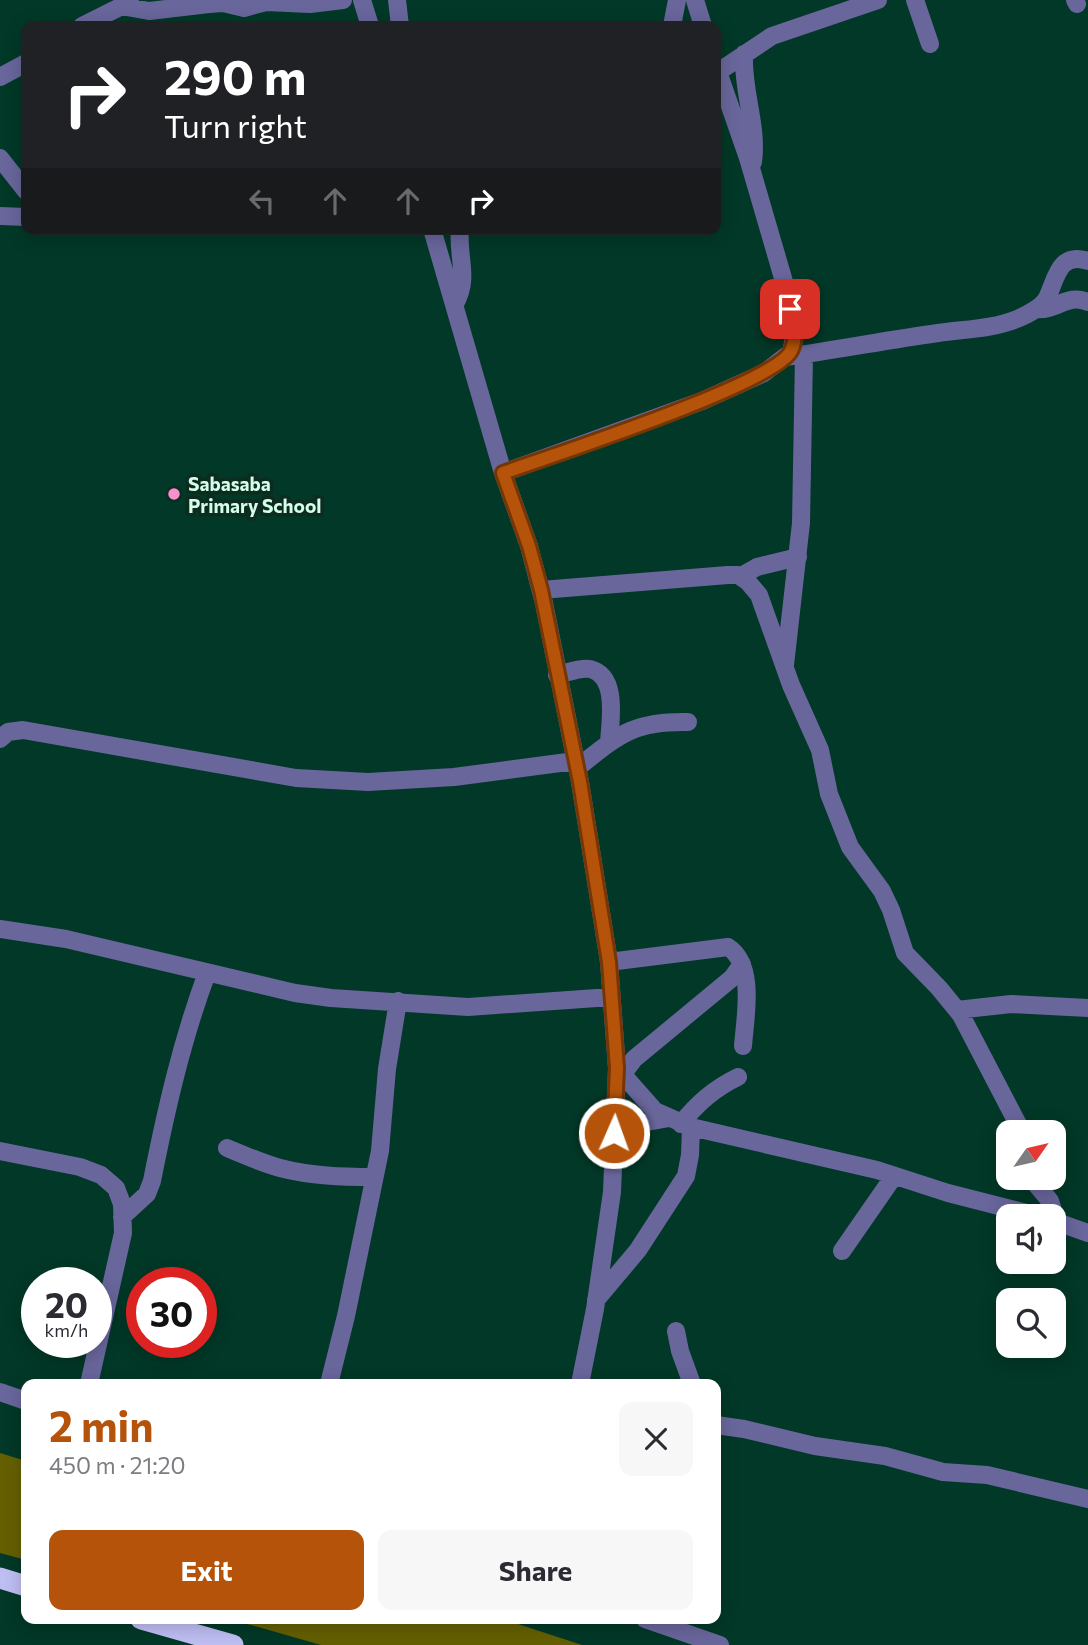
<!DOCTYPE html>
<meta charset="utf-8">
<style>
body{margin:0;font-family:Commissioner,sans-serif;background:#f7f7f7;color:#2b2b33;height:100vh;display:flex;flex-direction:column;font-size:26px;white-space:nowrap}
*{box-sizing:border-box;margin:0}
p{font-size:23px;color:#7c7c81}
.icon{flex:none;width:38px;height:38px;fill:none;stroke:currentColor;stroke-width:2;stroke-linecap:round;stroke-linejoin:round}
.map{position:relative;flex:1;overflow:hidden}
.details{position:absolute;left:21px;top:1379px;width:700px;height:245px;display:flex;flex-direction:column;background:#fff;border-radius:14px;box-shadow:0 4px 18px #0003}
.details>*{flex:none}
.hud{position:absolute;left:21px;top:21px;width:700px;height:214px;border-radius:14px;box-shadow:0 4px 18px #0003;background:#202124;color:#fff;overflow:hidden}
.needle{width:46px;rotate:56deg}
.tools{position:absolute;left:996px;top:1120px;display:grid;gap:14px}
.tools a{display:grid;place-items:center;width:70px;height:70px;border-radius:14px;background:#fff;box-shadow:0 4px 18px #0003;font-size:35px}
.speed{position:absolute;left:21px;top:1267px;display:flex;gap:14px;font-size:35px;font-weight:700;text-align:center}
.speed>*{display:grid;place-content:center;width:91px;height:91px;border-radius:50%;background:#fff;box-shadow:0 4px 18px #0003;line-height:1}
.speed small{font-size:18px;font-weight:400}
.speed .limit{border:10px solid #d22;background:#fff;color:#111}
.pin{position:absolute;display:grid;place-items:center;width:60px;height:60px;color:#fff;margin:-30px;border-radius:14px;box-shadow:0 4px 10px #0006}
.me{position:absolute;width:77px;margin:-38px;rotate:2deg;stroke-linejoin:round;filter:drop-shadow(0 0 5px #0008)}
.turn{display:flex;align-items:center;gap:24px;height:147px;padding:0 28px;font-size:32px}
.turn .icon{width:91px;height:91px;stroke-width:2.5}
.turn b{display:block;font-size:49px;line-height:60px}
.lanes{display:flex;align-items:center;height:66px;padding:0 28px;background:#0003;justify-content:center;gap:35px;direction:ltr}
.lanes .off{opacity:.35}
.round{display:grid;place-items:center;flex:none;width:74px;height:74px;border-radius:14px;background:#f7f7f7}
.headline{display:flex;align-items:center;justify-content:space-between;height:119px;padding:0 28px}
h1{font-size:42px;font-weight:700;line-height:52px;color:#b45309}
.button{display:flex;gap:14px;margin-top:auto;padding:14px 28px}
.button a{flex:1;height:80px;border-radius:14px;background:#b45309;color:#fff;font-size:28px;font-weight:700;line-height:80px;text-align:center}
.button a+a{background:#f7f7f7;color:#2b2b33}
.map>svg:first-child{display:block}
.forest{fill:#655f02}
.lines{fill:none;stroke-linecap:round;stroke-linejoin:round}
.minor{stroke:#69669c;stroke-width:18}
.highway{stroke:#bfbef3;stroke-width:21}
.route-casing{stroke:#753606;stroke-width:18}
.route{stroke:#b45309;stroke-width:12}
.poi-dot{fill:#f890cc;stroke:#0e2b20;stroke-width:2.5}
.labels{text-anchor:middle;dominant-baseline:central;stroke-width:7;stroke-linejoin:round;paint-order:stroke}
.poi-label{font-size:19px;font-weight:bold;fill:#d3feea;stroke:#0e2b20;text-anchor:start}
</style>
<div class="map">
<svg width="1088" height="1645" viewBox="0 0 1088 1645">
<rect width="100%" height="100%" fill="#023827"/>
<path class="forest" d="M0,1453L26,1461V1560L0,1553Z
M230,1619H503L582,1645H321Z"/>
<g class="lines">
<path class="minor" d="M362,0L370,26
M397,0L400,26
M695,0L703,26
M915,0L930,44
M1075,0L1077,4
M121,6L149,11L209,4L223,3L244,8L266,2L310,4L343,0
M82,26L130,2
M672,26L677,0
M744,54C742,91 758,125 753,162
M718,72L772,36L878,0
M0,77L26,63
M0,158L26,191
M0,216L26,217
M432,229L503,473L529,546L544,603L580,782L609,962L617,1068L612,1192L595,1309L580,1384
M455,304C470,277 457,258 460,229
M1036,309C1057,311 1067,293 1088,302
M785,357C837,350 887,340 938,333C965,329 992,329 1017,319C1027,315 1042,307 1047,298C1056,280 1058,251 1088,261
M503,473L702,401L764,373L791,352L795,333L785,285L748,158L716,66
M741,576L757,567L798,557
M541,590L728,575H738L748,582L759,595L791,685L820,750L829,794L850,847L882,891L891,910L905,953L939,988L961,1015L1022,1132
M785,665L801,523L804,355
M557,675C567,673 580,667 590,669C619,676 610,722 609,743
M0,739L8,732L23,730L296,778L368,782L454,777L575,761
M577,768C619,735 632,721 688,722
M0,929L66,939L295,993L331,998L468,1007L611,997
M609,962L728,947C756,965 745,1018 743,1046
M957,1010L1011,1004L1088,1008
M617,1068L655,1111L691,1127L877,1170L948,1193L1038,1216
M622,1075L634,1059L732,978L742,964
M681,1124C697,1103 715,1088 738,1077
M614,1133L636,1124L669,1118
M227,1148C244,1155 262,1163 280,1168C311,1176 342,1177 374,1177
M0,1151L80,1167L101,1175L116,1188L122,1204L123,1233L89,1384
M1031,1178L1050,1201L1057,1223
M122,1217L147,1194L152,1181C166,1110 182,1040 207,973
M1054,1221L1088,1233
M842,1251L894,1176
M596,1300L638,1250L686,1176L690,1155L691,1127
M676,1331L680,1351L692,1384
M329,1384L346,1316L380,1151L387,1069L398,1001
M0,1392L26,1401
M716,1425L744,1429L815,1446L885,1456L943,1472L987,1475L1088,1499
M645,1619L720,1645"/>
<path class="highway" d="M0,1578L26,1586
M141,1619L233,1645"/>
</g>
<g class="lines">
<g class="route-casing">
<path id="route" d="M614,1133L617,1068L609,962L580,782L541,590L529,546L503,473C550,456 774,384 791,351C798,337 793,323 790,309"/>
</g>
<use href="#route" class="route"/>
</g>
<circle class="poi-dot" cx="174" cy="494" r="7"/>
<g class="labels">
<g class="poi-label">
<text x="188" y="483">Sabasaba<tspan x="188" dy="22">Primary School</tspan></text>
</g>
</g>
</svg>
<div class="tools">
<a><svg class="needle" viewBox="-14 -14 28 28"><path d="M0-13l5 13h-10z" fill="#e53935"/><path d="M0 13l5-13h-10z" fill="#7c7c81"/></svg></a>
<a><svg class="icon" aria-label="sound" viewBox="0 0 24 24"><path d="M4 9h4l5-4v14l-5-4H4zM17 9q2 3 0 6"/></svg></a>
<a><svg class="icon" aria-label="search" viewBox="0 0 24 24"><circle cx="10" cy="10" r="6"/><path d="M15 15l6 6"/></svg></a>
</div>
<div class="speed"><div>20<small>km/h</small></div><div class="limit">30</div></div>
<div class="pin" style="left:790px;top:309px;background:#d93025"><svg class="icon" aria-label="arrive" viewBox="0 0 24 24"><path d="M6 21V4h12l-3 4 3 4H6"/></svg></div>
<svg class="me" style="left:614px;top:1133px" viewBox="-20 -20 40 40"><circle r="17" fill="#b45309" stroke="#fff" stroke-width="3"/><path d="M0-11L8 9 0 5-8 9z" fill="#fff"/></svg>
<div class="hud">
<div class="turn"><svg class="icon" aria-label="right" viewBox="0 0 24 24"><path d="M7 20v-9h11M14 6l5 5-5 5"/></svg><div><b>290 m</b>Turn right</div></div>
<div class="lanes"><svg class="icon off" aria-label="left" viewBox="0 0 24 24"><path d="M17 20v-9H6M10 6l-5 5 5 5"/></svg><svg class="icon off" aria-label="ahead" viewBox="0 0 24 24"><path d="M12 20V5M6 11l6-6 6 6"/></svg><svg class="icon off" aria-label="ahead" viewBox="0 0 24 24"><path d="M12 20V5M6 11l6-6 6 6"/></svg><svg class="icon" aria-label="right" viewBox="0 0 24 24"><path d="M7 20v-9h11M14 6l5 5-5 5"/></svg></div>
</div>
<section class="details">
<div class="headline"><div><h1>2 min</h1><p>450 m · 21:20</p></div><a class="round"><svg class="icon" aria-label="close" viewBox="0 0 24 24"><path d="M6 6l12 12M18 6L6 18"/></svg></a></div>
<div class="button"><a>Exit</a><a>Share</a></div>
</section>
</div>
